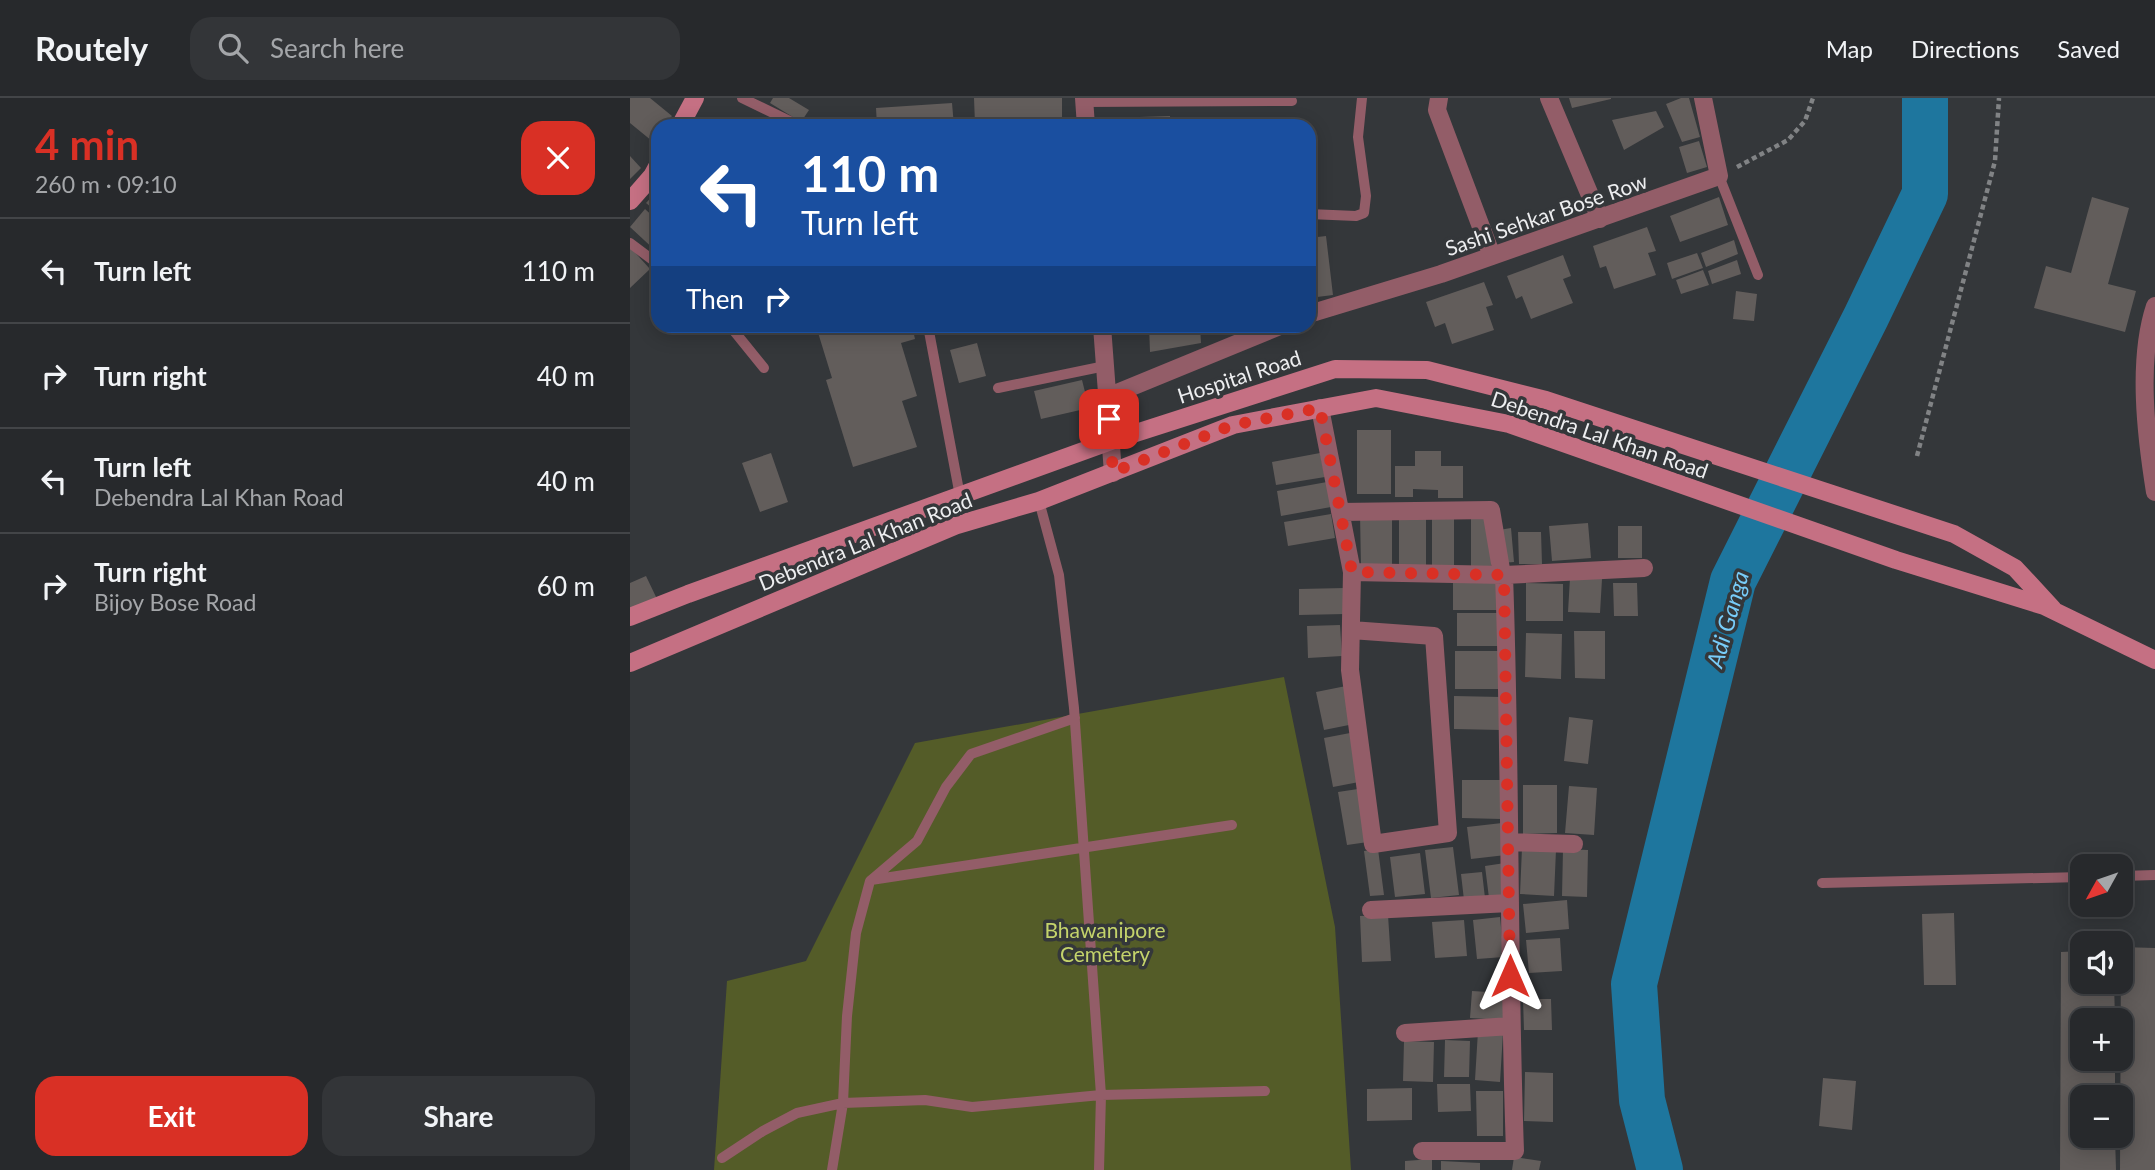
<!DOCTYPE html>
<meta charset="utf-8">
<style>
body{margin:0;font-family:Lato,sans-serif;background:#333538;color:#f1f3f6;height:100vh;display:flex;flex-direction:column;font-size:26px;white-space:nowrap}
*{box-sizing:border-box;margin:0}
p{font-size:23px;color:#a4a6a9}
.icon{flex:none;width:38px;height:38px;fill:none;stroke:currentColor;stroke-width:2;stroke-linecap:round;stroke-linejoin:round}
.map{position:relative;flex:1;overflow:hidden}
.sheet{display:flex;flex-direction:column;background:#27292c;width:630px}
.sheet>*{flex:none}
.guide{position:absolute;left:21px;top:21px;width:665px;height:214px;border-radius:21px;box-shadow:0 4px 18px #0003,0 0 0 2px #434548;background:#1a4fa0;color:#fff;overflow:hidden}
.needle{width:46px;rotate:230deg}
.buttons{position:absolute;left:1440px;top:756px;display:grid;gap:14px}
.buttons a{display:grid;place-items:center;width:63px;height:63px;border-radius:14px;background:#27292c;box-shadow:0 4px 18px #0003,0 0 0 2px #434548;font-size:35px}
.pin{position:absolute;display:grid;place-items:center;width:60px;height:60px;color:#fff;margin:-30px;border-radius:14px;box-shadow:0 4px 10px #0006}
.me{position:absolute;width:77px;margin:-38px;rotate:0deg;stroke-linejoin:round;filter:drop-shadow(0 0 5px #0008)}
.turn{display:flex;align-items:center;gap:24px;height:147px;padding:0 35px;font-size:32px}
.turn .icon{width:91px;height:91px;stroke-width:2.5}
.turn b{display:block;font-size:49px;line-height:60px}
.then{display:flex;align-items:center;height:66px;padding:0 35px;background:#0003;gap:14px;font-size:26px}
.round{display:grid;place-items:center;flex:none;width:74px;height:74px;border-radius:21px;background:#333538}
.summary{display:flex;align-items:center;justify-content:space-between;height:119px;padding:0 35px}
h1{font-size:42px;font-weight:700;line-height:52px;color:#d93025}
.button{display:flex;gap:14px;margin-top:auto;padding:14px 35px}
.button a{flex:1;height:80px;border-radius:21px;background:#d93025;color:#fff;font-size:28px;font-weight:700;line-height:80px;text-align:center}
.button a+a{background:#333538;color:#f1f3f6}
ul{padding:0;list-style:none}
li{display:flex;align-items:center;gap:21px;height:105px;padding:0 35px;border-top:2px solid #434548}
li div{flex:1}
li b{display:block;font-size:26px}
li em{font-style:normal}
header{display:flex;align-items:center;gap:42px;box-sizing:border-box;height:98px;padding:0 35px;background:#27292c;border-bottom:2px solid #434548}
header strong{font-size:33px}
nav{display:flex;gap:38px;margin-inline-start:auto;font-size:24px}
.search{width:490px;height:63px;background:#333538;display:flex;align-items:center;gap:18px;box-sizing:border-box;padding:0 24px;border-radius:21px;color:#a4a6a9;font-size:26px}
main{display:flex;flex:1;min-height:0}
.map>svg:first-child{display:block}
.green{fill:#545c28}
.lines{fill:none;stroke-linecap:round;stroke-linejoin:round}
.river{stroke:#1e769e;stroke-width:46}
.building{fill:#625d5b}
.path{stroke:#818385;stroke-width:4.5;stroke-dasharray:5 3.5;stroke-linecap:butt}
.lane{stroke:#935d68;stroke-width:10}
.street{stroke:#935d68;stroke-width:18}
.secondary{stroke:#c57083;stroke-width:18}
.route{stroke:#d93025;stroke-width:12;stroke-dasharray:0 21.6}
.labels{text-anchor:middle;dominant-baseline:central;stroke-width:7;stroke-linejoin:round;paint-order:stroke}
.street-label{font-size:21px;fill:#edeef0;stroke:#34373a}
.park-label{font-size:21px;fill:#c4d36b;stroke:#34373a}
.water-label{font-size:23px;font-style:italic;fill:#78cdfa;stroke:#34373a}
</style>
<header>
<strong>Routely</strong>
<div class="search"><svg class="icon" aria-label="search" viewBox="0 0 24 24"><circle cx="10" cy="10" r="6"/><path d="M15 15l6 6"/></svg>Search here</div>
<nav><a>Map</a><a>Directions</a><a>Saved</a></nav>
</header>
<main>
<section class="sheet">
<div class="summary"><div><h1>4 min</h1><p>260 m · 09:10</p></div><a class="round" style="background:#d93025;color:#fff"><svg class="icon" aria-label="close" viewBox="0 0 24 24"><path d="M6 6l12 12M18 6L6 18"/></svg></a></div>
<ul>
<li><svg class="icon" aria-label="left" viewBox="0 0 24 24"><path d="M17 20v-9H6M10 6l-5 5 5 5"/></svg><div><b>Turn left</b></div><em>110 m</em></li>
<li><svg class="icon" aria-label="right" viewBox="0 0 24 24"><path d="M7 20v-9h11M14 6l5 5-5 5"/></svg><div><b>Turn right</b></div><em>40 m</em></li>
<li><svg class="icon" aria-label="left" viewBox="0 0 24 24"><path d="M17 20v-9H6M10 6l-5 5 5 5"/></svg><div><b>Turn left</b><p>Debendra Lal Khan Road</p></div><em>40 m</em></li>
<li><svg class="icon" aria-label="right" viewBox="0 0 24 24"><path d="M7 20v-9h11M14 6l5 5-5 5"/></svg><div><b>Turn right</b><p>Bijoy Bose Road</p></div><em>60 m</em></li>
</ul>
<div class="button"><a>Exit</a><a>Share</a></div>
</section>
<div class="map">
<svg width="1525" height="1072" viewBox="0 0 1525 1072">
<rect width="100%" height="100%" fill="#34373a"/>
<path class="green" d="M654,579L705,829L721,1072H84L97,883L176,863L285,645Z"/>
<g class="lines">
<path class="river" d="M1030,1072L1012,1002L1004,886L1103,483L1236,219L1295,96V0"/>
</g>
<path class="building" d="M0,0H20L42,18L34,28H28V35L22,43L0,25Z
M143,0H159L179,12L171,24L140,5Z
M344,0H432V25L345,26Z
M939,0H981V1L942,10Z
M1051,0H1059L1070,39L1052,44L1036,6Z
M322,5L324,28H247L246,10Z
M1026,13L1034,29L994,52L982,22Z
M540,18V28H479V20Z
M573,20L594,22V28H572Z
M1069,43L1077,69L1057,75L1049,49Z
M0,58L11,70L0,81Z
M28,92V115L16,105Z
M1089,99L1098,127L1050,144L1040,118Z
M1462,99L1499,110L1478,186L1506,193L1495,234L1404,210L1416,168L1441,175Z
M15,111L28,123V155L0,129Z
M1017,129L1026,153L1018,155L1026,177L984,191L976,168L970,170L963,148Z
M696,138L703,197L679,200V140Z
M1104,142L1108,156L1076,169L1071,155Z
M0,149L20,171L0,190Z
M1067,155L1073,170L1042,181L1037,165Z
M933,157L941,178L933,181L943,205L901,221L892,198L886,201L877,178Z
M1107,162L1111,176L1082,186L1078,173Z
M1073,172L1079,187L1051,196L1046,182Z
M854,184L863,207L856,209L864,232L822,246L815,225L805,229L796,204Z
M1106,193L1127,196L1124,223L1103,221Z
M186,228H282L285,241L271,245L287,298L272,303L287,349L223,369L196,282L202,280Z
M519,228H570L571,245L520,254Z
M347,245L356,278L329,285L320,252Z
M452,282L459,310L411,321L404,293Z
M727,332H761V396H727Z
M785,353H811V368H833V400H808V392L783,391V399H765V368H785Z
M141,355L158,404L130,414L112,365Z
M690,355L695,379L646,387L642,364Z
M697,384L701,409L651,418L647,393Z
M701,416L705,440L658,448L654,424Z
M730,416H762V470H731Z
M769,419H796V467H769Z
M802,421H824V470H802Z
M841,421H861V473H841Z
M958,425L961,460L922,463L919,428Z
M988,428H1012V460H988Z
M881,430L884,464L872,465L869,432Z
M888,434H911L912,466H889Z
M16,478L27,501L0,513V485Z
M940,480L972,481L970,515L938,514Z
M823,483H869V512H823Z
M896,485L933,486V523H896Z
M983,485H1007L1008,518H984Z
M715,490V516L669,517V491Z
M827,515H872V548H827Z
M710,527L712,558L678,560L677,528Z
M944,533H975V581L945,580Z
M896,535L932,536L931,581L895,579Z
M825,553H872V591H825Z
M716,588L724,626L694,632L686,594Z
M824,598L871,599V632L824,631Z
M939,619L963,622L958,666L934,663Z
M720,635L729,684L703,689L694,640Z
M832,682H871V721L832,720Z
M893,687H927V735L893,736Z
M939,688L967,690L964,737L935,735Z
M728,691L738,744L717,747L708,694Z
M872,725L876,757L841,761L837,729Z
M823,749L829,797L801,800L795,752Z
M892,750L926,752L924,798L890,796Z
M748,751L754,797L740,798L734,753Z
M933,751L958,752L957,799L932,798Z
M790,755L795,796L765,799L760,759Z
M875,765L879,798L859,800L855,768Z
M852,774L855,800L834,802L831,776Z
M937,802L939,831L896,835L893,806Z
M1324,815L1326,887H1294L1292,816Z
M758,817L761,863L732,864L730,818Z
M870,819L874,859L847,861L843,822Z
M834,822L837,858L805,860L802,824Z
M930,840L932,873L899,875L896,842Z
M1491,849L1525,850V1072H1490Z
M1452,853V884H1484L1485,922H1452V961H1485V999H1452V1038H1485L1486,1072H1430L1431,854Z
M842,893L874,895L873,922L840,920Z
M893,901H921L922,932H894Z
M848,933L873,935L870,984L845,982Z
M815,942L840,943L839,979H814Z
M774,943L804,944L803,984L773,983Z
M895,974L923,975V1024L894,1023Z
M1193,980L1226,983L1222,1032L1189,1028Z
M807,986H840L841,1013L808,1014Z
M782,990V1022L737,1023V991Z
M846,993H873V1038H847Z
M884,1059L911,1063L909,1072H882Z
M802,1061V1072H775V1063Z
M811,1063L850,1065V1072H811Z"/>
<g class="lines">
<path class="path" d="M1107,69L1158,42L1175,23L1183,0
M1287,358L1365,63L1369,0"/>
<path class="lane" d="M112,0L170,28
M454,4L662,3
M1089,78L1128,177
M679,116L726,118L734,115L736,98L728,39L732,0
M0,145L28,166
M100,228L134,270
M298,228L330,398
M368,290L475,268
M409,403L429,477L444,610L471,997L469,1072
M1491,778L1525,777
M241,782L602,727
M1192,785L1452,779
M92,1060L133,1033L167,1015L213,1005L295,1002L342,1009L471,997L635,993
M202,1072L213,1005L217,918L226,835L240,783L287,743L316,689L341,656L445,620"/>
<path class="street" d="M454,0L456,28
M809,0L807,12L862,158
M919,0L970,121
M1525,208C1507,262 1516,338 1525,394
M679,216L811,176L1089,78L1073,0
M472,228L483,375
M477,299L650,228
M690,310L722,474L720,572L743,746L818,735L804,538L721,532
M710,414L861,412L872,477
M722,474L874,477L1014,470
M880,744L944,746
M741,812L880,805
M775,935L881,928
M792,1053H885C878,861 881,669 874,477"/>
<path class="secondary" d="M50,28L65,0
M0,103L22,78L28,67
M0,519L58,496L481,343L705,271L797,272L916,302L1324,436L1385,470L1423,511
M0,565L327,427L409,403L603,327L746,300L879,326L1266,462L1414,508L1525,562"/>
</g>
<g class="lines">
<path class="route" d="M479,321L483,374L603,327L690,310L722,474L874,477L880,878"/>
</g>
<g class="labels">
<g class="street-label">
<text transform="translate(916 116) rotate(-19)">Sashi Sehkar Bose Row</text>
<text transform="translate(609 278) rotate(-18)">Hospital Road</text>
<text transform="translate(970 336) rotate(19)">Debendra Lal Khan Road</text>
<text transform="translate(235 443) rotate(-22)">Debendra Lal Khan Road</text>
</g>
<g class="park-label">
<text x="475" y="831">Bhawanipore<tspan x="475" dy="24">Cemetery</tspan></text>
</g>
<g class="water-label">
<text transform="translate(1097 521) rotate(-74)">Adi Ganga</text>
</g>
</g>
</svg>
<div class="buttons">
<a><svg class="needle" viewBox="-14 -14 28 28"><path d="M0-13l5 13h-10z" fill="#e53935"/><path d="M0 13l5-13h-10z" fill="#a4a6a9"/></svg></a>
<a><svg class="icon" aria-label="sound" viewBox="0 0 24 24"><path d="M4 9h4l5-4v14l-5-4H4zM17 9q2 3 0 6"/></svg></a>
<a>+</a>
<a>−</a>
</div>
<div class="pin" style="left:479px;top:321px;background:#d93025"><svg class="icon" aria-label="arrive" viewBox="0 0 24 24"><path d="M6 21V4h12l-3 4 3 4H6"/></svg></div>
<svg class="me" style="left:880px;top:878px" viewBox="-20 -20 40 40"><path d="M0-17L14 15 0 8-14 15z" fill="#d93025" stroke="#fff" stroke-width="4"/></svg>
<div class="guide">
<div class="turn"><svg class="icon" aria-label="left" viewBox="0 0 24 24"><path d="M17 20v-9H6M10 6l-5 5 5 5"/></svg><div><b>110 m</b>Turn left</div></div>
<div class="then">Then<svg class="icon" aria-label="right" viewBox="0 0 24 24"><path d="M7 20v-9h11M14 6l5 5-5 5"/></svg></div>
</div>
</div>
</main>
